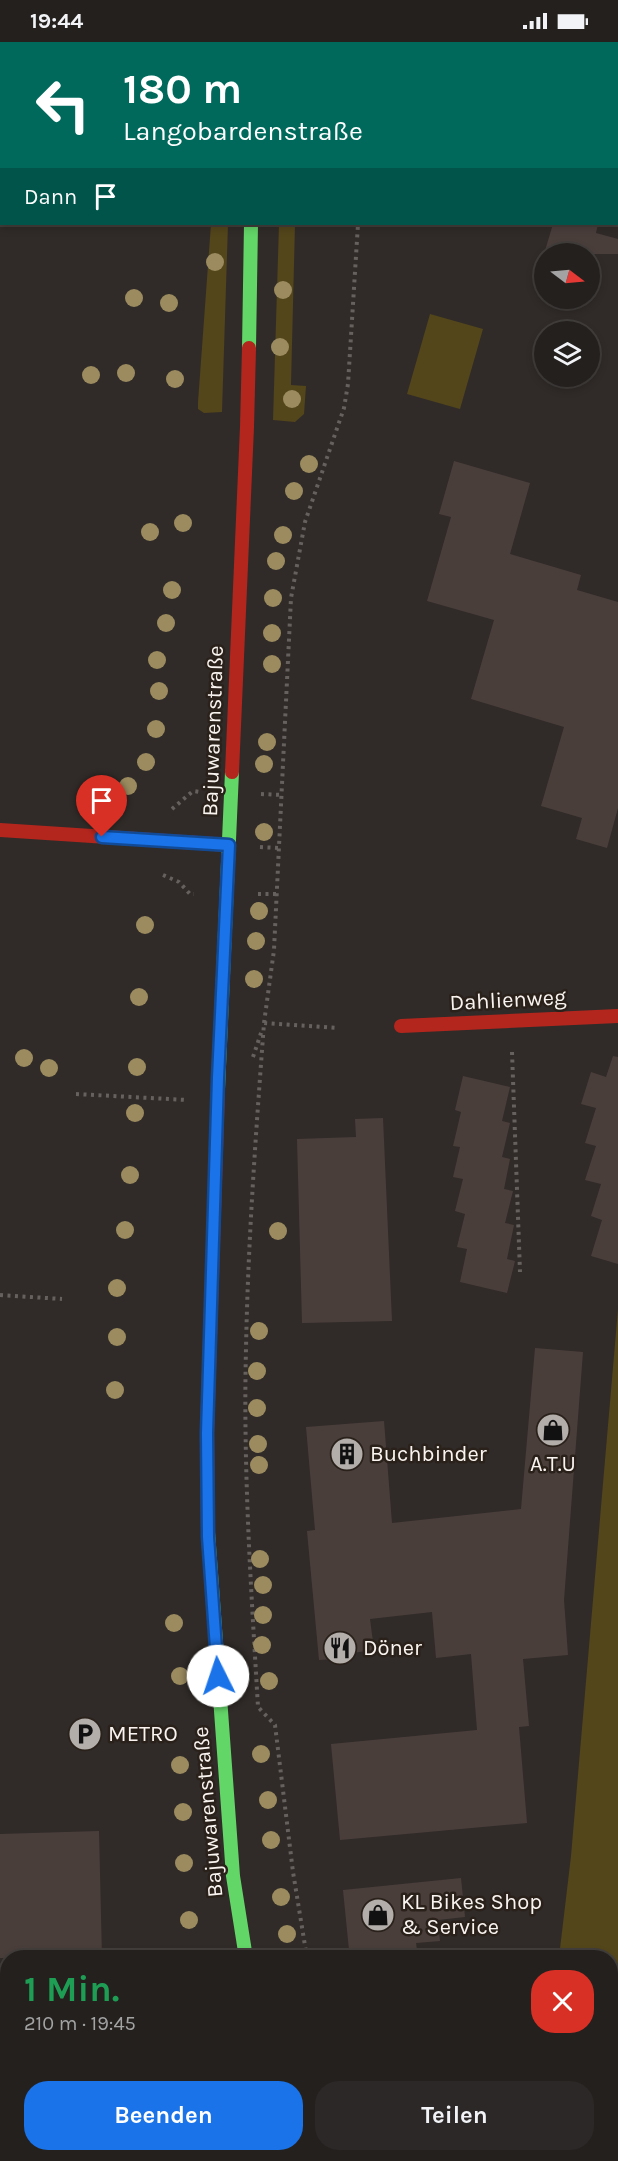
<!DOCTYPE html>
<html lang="de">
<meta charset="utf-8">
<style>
body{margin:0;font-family:Karla,sans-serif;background:#2c2827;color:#f1f3f6;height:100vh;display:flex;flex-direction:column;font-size:22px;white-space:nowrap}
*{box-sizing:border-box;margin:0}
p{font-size:20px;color:#a3a3a4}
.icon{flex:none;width:33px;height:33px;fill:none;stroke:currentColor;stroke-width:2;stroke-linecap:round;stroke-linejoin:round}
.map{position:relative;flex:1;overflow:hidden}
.sheet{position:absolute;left:0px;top:1908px;width:618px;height:212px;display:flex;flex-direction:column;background:#24201e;border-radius:24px 24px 0 0;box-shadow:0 3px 9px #0003,0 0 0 2px #413e3c}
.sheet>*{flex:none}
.guide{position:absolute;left:0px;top:0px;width:618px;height:183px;box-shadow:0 3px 9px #0003,0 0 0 2px #413e3c;background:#00695c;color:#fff;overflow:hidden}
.needle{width:39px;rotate:106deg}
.controls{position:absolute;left:534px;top:201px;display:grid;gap:12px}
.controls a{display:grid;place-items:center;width:66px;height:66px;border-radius:50%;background:#24201e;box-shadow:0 3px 9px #0003,0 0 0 2px #413e3c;font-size:30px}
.pin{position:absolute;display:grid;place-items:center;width:51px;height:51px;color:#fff;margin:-62px -26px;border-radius:50% 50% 50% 0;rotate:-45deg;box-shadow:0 0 6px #0007}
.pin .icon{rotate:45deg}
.me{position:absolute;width:66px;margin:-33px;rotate:356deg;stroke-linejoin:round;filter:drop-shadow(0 0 4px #0008)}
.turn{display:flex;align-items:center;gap:21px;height:126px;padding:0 24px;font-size:27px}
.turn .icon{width:78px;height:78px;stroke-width:2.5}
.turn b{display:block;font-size:42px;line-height:51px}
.then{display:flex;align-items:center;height:57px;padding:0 24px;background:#0003;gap:12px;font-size:22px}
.round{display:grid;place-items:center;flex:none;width:63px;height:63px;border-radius:24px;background:#2c2827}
.overview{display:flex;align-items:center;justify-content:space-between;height:102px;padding:0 24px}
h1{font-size:36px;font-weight:700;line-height:45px;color:#1e9e55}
.primary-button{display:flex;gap:12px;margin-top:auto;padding:12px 24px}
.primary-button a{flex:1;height:69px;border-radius:24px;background:#1a73e8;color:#fff;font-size:24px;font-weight:700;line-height:69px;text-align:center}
.primary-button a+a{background:#2c2827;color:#f1f3f6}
.status{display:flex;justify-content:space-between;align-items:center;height:42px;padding:0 30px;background:#24201e;direction:ltr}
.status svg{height:16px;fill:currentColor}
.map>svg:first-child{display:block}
.green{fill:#53461b}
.building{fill:#4a3e3b}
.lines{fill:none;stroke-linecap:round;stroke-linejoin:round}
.path{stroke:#66615e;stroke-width:4;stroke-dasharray:3 4.5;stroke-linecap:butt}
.street{stroke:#66615b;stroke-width:32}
.fast{stroke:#63d668;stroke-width:14}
.jam{stroke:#b3261e;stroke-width:14}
.tree{fill:#9b8b5f}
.route-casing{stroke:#114b97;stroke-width:15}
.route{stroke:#1a73e8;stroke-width:10}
.labels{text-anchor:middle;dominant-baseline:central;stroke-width:5;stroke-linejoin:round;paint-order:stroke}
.street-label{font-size:22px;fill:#faf4f0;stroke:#2a211b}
.poi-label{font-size:22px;fill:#faf4f0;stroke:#2a211b;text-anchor:start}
</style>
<div class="status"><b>19:44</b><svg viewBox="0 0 49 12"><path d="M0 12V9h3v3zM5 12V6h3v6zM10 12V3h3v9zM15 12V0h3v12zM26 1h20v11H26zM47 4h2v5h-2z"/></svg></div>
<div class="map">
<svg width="618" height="2119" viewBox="0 0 618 2119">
<rect width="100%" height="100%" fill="#302b28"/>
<path class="green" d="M211,182H228L222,370L204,371L198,367V360Z
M279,182H295L291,343L306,344L304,372L295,380L273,378Z
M430,272L483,287L460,367L407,352Z
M618,1267V2119H325L323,2112H610V1916L559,1915L571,1814Z"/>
<path class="building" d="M553,182H598L596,191L618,197V212H544Z
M454,419L530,441L510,512L581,533L577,548L618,560V766L607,806L576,797L582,776L541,764L564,685L471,657L494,578L427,559L451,475L439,472Z
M613,1014L618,1015V1222L591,1214L602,1178L591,1174L601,1142L585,1138L596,1104L585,1101L596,1066L581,1062L591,1030L606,1035Z
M463,1034L510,1045L502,1079L510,1081L502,1115L510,1117L504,1147L513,1149L505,1181L514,1183L507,1217L515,1219L507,1251L460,1240L467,1207L457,1205L465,1172L455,1169L463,1137L453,1135L460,1105L453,1104L461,1070L455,1068Z
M383,1076L392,1279L302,1281L297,1097L356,1095L355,1077Z
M535,1306L583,1310L564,1558L568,1613L523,1617L529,1684L519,1685L527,1781L340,1798L331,1702L477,1688L471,1612L436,1616L432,1570L370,1577L374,1608L352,1611L353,1616L319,1618L307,1489L315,1488L306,1385L384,1379L392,1481L521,1467Z
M99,1789L102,1916H0V1792Z
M461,1836L465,1875L438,1878L440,1899L416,1901L418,1916H361L360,1907L349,1908L343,1848Z"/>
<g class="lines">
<path class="path" d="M309,0V2
M579,2L581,0
M261,752L282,753
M172,767L193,749L200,750
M260,805L279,806
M163,833L179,840L190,852H194
M258,852H276
M264,981L274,908L291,556L305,480L344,366L348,342L358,182
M512,1010L520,1230
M253,1015L262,988
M76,1052L187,1058
M0,1253L62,1257
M307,1916L293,1830L275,1683L258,1665C251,1546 243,1426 246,1307C248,1198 256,1090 264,981L338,986
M610,2092L618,2091
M227,2112L229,2119
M343,2112L345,2119
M399,2119L454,2112"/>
<path class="street" d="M113,2119L142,2112"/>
<path class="fast" d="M249,306L251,182
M218,1047L232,730
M208,1490L233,1834L246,1916
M282,2112L284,2119"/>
<path class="jam" d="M254,0V2
M232,730L247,385L249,306
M0,788L229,803
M401,984L618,974
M208,1490L207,1391L218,1047"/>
</g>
<g class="tree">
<circle cx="215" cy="220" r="9"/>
<circle cx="283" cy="248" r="9"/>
<circle cx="134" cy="256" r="9"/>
<circle cx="169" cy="261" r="9"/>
<circle cx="280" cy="305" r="9"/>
<circle cx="126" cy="331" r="9"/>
<circle cx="91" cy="333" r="9"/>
<circle cx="175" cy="337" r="9"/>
<circle cx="292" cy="357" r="9"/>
<circle cx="309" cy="422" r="9"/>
<circle cx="294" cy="449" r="9"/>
<circle cx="183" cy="481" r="9"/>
<circle cx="150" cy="490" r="9"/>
<circle cx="283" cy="493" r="9"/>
<circle cx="276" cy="519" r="9"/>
<circle cx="172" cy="548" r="9"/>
<circle cx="273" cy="556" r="9"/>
<circle cx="166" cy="581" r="9"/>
<circle cx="272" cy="591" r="9"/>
<circle cx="157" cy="618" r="9"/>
<circle cx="272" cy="622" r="9"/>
<circle cx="159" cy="649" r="9"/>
<circle cx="156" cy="687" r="9"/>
<circle cx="267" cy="700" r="9"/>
<circle cx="146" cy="720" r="9"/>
<circle cx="264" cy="722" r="9"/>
<circle cx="128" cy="744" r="9"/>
<circle cx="264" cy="790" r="9"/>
<circle cx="259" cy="869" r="9"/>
<circle cx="145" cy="883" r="9"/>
<circle cx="256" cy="899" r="9"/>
<circle cx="254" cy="937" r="9"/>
<circle cx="139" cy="955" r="9"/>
<circle cx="24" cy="1016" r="9"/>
<circle cx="137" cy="1025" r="9"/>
<circle cx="49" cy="1026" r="9"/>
<circle cx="135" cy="1071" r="9"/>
<circle cx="130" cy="1133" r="9"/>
<circle cx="125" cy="1188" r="9"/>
<circle cx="278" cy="1189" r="9"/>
<circle cx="117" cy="1246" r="9"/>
<circle cx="259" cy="1289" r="9"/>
<circle cx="117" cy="1295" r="9"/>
<circle cx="257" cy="1329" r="9"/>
<circle cx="115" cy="1348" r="9"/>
<circle cx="257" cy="1366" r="9"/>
<circle cx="258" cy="1402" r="9"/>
<circle cx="259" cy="1423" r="9"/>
<circle cx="260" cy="1517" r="9"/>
<circle cx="263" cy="1543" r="9"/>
<circle cx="263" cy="1573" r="9"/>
<circle cx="174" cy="1581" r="9"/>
<circle cx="262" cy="1603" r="9"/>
<circle cx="180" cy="1634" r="9"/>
<circle cx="269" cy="1639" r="9"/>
<circle cx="261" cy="1712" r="9"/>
<circle cx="180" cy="1723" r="9"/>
<circle cx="268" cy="1758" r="9"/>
<circle cx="183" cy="1770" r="9"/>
<circle cx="271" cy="1798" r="9"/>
<circle cx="184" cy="1821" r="9"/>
<circle cx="281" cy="1855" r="9"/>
<circle cx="189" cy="1878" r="9"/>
<circle cx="287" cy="1892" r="9"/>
</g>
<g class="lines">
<g class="route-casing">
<path id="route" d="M102,795L229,803L218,1036L207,1391L208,1495L218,1634"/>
</g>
<use href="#route" class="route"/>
</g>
<defs>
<g id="shop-disc" transform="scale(1.725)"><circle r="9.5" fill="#b3aeaa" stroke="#2a211b"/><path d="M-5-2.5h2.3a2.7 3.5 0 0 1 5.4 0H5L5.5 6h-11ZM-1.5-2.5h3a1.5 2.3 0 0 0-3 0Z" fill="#111"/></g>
<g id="building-disc" transform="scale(1.725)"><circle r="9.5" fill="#b3aeaa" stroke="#2a211b"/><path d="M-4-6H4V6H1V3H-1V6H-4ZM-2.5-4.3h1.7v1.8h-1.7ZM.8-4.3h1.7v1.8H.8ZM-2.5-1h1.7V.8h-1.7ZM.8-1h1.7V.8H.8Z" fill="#111"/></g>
<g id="restaurant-disc" transform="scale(1.725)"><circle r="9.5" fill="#b3aeaa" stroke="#2a211b"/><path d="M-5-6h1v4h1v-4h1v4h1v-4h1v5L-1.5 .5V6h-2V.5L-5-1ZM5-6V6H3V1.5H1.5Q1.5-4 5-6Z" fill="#111"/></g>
<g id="parking-disc" transform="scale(1.725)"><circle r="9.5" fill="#b3aeaa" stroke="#2a211b"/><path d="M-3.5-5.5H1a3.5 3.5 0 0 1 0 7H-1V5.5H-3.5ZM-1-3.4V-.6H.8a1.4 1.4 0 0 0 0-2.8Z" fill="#111"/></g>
</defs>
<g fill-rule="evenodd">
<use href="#shop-disc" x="553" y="1388"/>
<use href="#building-disc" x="347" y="1412"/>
<use href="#restaurant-disc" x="340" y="1606"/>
<use href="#parking-disc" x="85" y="1692"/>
<use href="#shop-disc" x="378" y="1873"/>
</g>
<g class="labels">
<g class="street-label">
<text transform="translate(213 689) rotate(-88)">Bajuwarenstraße</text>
<text transform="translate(508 958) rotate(-3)">Dahlienweg</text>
<text transform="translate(208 1770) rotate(-95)">Bajuwarenstraße</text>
</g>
<g class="poi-label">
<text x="370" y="1412">Buchbinder</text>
<text x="553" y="1422" text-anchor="middle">A.T.U</text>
<text x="363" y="1606">Döner</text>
<text x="108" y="1692">METRO</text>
<text x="401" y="1860">KL Bikes Shop<tspan x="401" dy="25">&amp; Service</tspan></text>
</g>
</g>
</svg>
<div class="controls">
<a><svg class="needle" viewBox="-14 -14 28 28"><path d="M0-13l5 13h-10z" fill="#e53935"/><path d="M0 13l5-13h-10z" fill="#a3a3a4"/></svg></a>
<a><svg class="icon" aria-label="layers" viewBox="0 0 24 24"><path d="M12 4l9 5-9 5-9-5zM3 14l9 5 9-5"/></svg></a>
</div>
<div class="pin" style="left:102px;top:795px;background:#d93025"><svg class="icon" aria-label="arrive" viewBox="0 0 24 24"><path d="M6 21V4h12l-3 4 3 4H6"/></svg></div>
<svg class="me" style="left:218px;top:1634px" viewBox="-20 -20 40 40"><circle r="19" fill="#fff"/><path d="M0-13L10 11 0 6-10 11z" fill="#1a73e8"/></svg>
<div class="guide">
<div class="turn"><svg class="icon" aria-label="left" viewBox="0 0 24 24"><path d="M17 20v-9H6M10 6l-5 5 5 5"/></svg><div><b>180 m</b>Langobardenstraße</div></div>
<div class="then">Dann<svg class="icon" aria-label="arrive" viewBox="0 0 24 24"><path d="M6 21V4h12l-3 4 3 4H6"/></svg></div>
</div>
<section class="sheet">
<div class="overview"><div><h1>1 Min.</h1><p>210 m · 19:45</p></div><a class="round" style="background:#d93025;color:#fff"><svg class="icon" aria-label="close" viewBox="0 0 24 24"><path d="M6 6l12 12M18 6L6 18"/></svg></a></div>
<div class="primary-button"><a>Beenden</a><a>Teilen</a></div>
</section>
</div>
